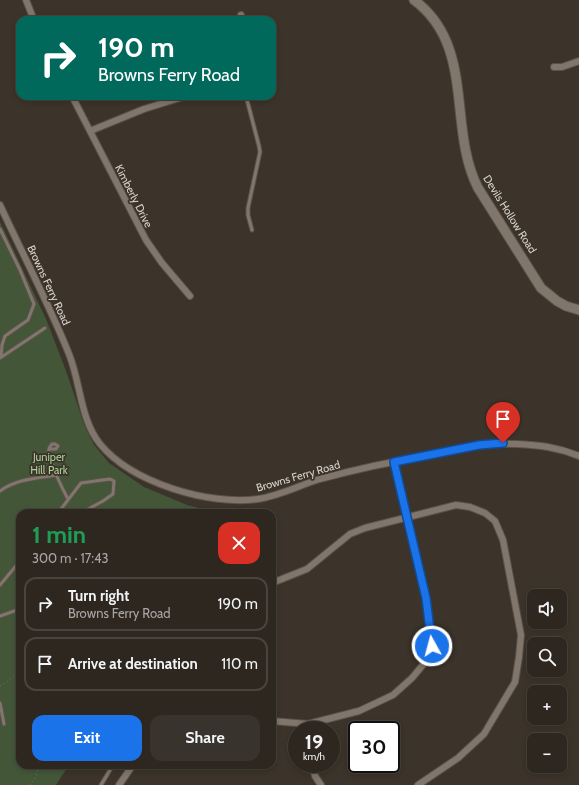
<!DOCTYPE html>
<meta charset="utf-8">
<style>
body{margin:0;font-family:Cabin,sans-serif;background:#39332d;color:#f1f3f6;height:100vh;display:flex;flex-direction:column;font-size:15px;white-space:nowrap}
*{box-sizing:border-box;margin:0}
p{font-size:13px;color:#a7a5a5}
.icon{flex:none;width:22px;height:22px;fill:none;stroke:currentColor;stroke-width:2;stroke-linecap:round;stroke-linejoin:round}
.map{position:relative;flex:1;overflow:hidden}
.panel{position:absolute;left:16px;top:509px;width:260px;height:260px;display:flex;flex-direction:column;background:#2d2720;border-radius:12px;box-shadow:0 2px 6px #0003,0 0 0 1px #48443e}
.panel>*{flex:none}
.top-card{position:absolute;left:16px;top:16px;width:260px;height:84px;border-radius:12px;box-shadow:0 2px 6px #0003,0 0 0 1px #48443e;background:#00695c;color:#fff;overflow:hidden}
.controls{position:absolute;left:527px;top:589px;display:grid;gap:8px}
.controls a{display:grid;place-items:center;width:40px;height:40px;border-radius:8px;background:#2d2720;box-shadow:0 2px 6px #0003,0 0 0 1px #48443e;font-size:20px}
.speed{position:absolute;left:288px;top:721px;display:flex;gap:8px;font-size:20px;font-weight:700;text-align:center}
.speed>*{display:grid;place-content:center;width:52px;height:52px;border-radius:50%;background:#2d2720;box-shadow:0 2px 6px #0003,0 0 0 1px #48443e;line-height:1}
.speed small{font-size:10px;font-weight:400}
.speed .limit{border:2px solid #111;border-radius:6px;background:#fff;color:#111}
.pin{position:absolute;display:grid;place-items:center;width:34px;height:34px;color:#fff;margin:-41px -17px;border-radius:50% 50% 50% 0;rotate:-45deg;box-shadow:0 0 4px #0007}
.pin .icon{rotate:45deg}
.me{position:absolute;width:44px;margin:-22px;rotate:353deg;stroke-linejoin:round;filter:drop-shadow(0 0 3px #0008)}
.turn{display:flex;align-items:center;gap:14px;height:84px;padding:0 16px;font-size:18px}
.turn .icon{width:52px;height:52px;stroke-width:2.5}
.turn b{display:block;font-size:28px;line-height:34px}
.round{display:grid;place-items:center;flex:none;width:42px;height:42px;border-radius:12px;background:#39332d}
.head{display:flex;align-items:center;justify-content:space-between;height:68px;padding:0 16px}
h1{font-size:24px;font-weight:800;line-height:30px;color:#1e9e55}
.action{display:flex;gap:8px;margin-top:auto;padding:8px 16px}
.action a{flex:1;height:46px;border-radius:12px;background:#1a73e8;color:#fff;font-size:16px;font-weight:800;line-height:46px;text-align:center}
.action a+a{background:#39332d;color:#f1f3f6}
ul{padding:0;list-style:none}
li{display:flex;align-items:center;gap:12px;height:54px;margin:0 8px 6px;padding:0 8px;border:2px solid #48443e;border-radius:12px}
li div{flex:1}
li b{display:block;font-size:15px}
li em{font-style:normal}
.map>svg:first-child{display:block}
.green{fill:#435738}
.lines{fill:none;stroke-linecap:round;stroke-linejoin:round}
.service-casing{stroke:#5a524a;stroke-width:5}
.minor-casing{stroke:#5a524a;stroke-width:8}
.secondary-casing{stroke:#5a524a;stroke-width:11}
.path{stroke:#766f66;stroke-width:1;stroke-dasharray:1 3;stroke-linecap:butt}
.service{stroke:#80766b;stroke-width:3}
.minor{stroke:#80766b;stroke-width:6}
.secondary{stroke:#80766b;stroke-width:9}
.route-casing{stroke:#114b97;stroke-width:10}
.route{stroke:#1a73e8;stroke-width:7}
.labels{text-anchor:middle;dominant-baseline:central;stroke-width:3.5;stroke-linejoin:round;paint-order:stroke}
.street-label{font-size:11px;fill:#d9d3cd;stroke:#3c342a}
.park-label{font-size:11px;fill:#a9d095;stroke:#3c342a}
</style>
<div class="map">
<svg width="579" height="785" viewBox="0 0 579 785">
<rect width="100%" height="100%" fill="#3c342a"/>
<path class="green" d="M0,222L46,319L66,371L84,424L94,445L109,463L144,487L187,505L219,513H20V765H69L56,785H0Z"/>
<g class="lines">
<g class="service-casing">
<path id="service" d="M246,96L259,146L260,152L248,208V215L252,230
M0,229L20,270L34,304L28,320L5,336L2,345L1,357
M0,358L45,328
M49,449H56L58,446L55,444H52C51,446 49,447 49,449C47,458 63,490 68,499
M0,491C16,479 38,478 57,475
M58,513L81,483L110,479L114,481L113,494L103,501L81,513
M65,513H67
M0,585L20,561
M0,616L20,609
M0,703L4,724
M101,785L113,765"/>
</g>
<g class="minor-casing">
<path id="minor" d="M26,0L34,20
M241,15L243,20
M554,67H562L579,61
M72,96L146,240L162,263L190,296
M90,131L144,109L186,96
M0,205C23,255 49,304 69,354C81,384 80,419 100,444C132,483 210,506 258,499C279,496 300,485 320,479C357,469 395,461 432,455C451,451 470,446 489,444C498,443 507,444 516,444C539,445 557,447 579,456
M272,583L307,569L350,534L365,528L456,505L470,507L485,513L495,521L503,540L521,635L519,657L515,682L484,734L458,758L418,785
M272,721L308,724L359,711L393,695L412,678L427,660L432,646L426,598L394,462
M312,764L315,776L321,785
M119,785L133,765"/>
</g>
<g class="secondary-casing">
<path id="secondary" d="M414,0C476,46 447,127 478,188L541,288L557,301L566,306L579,310"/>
</g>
<path class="path" d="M0,686L20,672
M30,785L36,776L39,765"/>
<use href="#service" class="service"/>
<use href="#minor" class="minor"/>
<use href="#secondary" class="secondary"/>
</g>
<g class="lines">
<g class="route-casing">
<path id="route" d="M432,646L426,598L394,462L479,445L503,443"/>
</g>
<use href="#route" class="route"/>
</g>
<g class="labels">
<g class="street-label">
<text transform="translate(134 196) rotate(63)">Kimberly Drive</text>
<text transform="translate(510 214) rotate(58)">Devils Hollow Road</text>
<text transform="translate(49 285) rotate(65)">Browns Ferry Road</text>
<text transform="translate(298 476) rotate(-16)">Browns Ferry Road</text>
</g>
<g class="park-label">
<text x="49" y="457">Juniper<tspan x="49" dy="13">Hill Park</tspan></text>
</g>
</g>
</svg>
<div class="controls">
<a><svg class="icon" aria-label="sound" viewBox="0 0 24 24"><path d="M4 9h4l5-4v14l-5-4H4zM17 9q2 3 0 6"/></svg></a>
<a><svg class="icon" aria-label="search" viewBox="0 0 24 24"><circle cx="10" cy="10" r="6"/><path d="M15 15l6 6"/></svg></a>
<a>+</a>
<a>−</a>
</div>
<div class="speed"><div>19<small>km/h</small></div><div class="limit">30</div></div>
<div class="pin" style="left:503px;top:443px;background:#d93025"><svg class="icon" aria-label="arrive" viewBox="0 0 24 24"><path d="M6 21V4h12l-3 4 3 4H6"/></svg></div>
<svg class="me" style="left:432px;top:646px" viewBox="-20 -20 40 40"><circle r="17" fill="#1a73e8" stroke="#fff" stroke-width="3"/><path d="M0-11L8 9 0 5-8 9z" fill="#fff"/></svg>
<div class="top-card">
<div class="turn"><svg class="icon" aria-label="right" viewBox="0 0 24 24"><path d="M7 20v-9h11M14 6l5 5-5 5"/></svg><div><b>190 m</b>Browns Ferry Road</div></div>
</div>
<section class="panel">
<div class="head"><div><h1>1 min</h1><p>300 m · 17:43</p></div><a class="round" style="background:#d93025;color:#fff"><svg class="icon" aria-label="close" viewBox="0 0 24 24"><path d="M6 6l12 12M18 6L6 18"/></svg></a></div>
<ul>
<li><svg class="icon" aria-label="right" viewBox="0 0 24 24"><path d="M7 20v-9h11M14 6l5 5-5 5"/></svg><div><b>Turn right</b><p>Browns Ferry Road</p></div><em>190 m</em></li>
<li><svg class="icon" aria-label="arrive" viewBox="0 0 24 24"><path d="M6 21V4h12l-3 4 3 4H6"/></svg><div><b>Arrive at destination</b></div><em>110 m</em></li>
</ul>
<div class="action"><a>Exit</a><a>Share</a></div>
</section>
</div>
